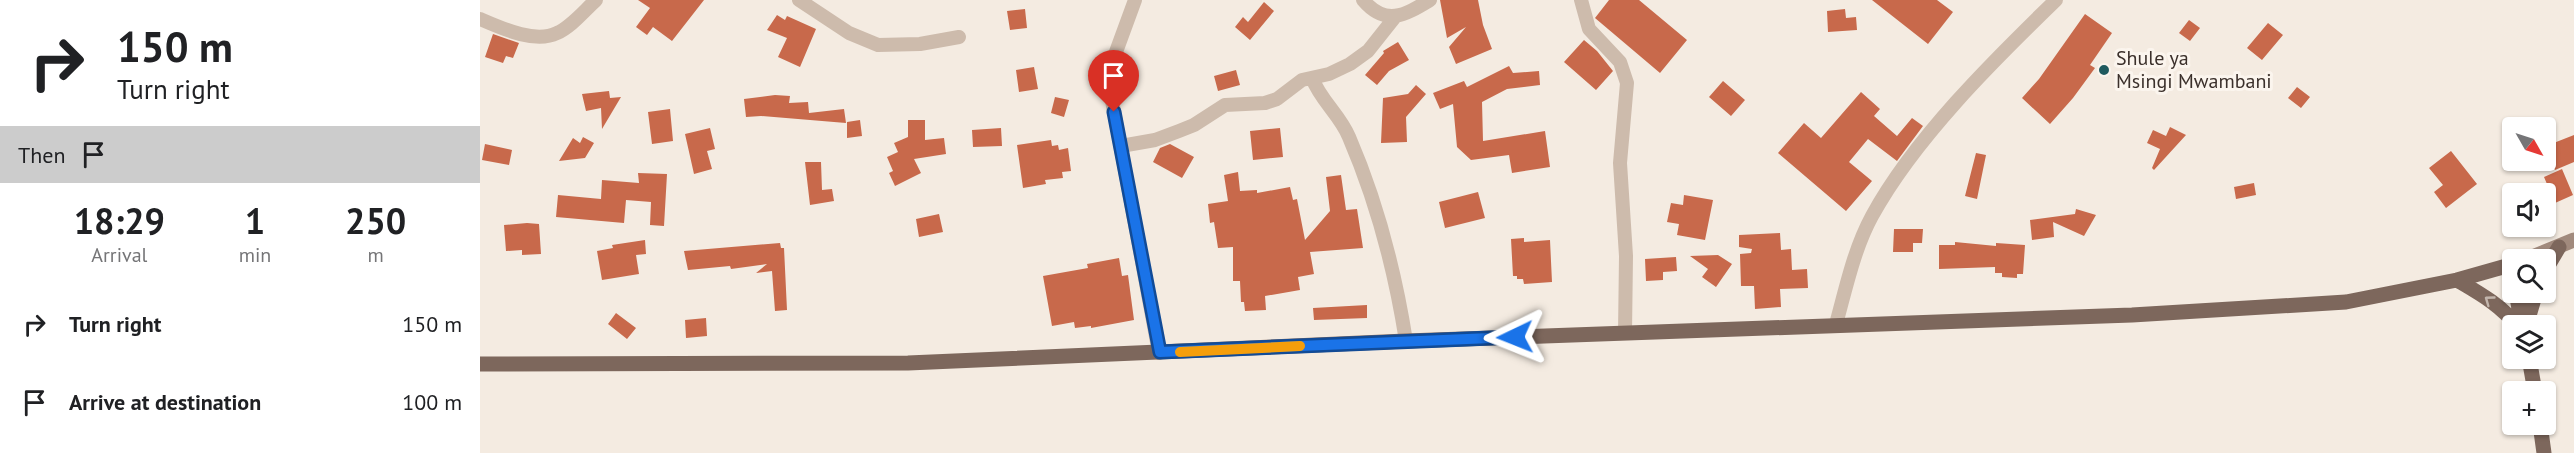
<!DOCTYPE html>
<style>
body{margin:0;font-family:"PT Sans",sans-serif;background:#f6f6f6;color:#202124;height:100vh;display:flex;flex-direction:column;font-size:22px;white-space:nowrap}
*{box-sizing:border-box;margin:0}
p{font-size:20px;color:#757577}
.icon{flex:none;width:33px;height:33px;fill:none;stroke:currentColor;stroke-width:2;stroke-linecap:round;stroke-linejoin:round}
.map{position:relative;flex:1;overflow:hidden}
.side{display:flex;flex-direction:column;background:#fff;width:480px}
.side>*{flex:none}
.banner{background:#fff;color:#202124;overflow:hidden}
.needle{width:39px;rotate:129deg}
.tools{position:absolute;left:2022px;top:117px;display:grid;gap:12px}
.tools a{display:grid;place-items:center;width:54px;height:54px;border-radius:6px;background:#fff;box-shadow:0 2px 4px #0004;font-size:30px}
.pin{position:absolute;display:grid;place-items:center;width:51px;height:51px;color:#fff;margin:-62px -26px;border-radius:50% 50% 50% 0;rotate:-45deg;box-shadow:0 0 6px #0007}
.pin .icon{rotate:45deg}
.me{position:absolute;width:66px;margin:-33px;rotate:268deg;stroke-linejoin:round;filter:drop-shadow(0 0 4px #0008)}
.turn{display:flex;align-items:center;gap:21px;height:126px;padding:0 18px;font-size:27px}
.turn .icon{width:78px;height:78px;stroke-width:2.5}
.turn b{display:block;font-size:42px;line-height:51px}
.then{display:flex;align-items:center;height:57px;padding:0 18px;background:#0003;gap:12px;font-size:22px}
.eta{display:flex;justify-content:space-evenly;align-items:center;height:102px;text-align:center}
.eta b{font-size:36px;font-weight:700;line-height:42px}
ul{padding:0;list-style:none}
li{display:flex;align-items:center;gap:18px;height:78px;padding:0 18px}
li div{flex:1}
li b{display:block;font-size:22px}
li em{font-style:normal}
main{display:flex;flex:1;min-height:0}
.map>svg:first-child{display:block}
.building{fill:#c8694b}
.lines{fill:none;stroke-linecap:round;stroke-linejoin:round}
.street{stroke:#cdbbac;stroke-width:14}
.secondary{stroke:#a18a7d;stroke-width:15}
.primary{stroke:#7d675c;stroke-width:15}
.oneway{stroke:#c2b5ac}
.route-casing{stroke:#114b97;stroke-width:15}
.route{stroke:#1a73e8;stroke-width:10}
.slow{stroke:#f59e0b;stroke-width:10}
.poi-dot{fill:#1f5a5e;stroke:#fbf5ee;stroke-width:2}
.labels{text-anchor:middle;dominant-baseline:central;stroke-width:6;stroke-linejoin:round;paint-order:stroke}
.poi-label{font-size:20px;fill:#3b302b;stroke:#fbf5ee;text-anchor:start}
</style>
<main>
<section class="side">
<div class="banner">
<div class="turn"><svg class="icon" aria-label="right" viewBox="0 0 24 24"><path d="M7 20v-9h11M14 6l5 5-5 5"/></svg><div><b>150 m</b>Turn right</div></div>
<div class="then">Then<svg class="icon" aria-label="arrive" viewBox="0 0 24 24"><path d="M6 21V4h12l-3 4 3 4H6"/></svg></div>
</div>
<div class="eta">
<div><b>18:29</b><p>Arrival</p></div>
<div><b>1</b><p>min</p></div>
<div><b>250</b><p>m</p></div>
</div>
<ul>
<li><svg class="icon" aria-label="right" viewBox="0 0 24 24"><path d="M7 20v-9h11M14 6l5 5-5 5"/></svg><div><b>Turn right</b></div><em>150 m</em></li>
<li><svg class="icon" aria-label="arrive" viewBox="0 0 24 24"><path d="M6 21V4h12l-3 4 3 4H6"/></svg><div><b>Arrive at destination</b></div><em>100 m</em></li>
</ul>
</section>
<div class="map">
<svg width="2094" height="453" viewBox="0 0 2094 453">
<rect width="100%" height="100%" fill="#f4ebe1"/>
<path class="building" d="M158,0H224L192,41L173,27L167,35L156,27L170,8Z
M960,0H998L1003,25L1012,49L976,64L969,47L986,27L967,38Z
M1129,0H1159L1207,40L1180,73L1115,18Z
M1392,0H1457L1473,12L1448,44Z
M784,2L794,11L770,40L755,27L763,17L768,22Z
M545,9L547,28L530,30L527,11Z
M1365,9L1366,18L1376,17L1377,30L1348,32L1347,11Z
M1605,14L1632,33L1610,65L1615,68L1593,98L1570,124L1542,98L1559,79Z
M297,15L305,20L307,16L336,29L320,67L298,57L307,38L287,30Z
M1709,20L1720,28L1710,41L1699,33Z
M1788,23L1803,35L1782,60L1767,48Z
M13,34L39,43L33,58L26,56L23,63L5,57Z
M1104,40L1117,51L1133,71L1116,90L1084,62Z
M918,42L929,60L909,71L897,85L885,75L904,53L903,51Z
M1029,66L1033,73L1059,71L1060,85L1027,89L1002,102L1003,141L1065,131L1070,167L1032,173L1029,155L991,160L977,147L973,104L960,109L953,93L984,81L987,87Z
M554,67L558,89L539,92L536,70Z
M756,70L760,85L738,91L734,76Z
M1243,81L1265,100L1251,116L1229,97Z
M936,85L946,94L926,117L927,142L901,143L903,98L928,94Z
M1817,87L1830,97L1821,108L1808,98Z
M129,91L130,98L141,97L122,129L121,108L106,111L102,94Z
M1381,92L1400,109L1394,116L1417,136L1432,118L1443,126L1417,161L1388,139L1369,162L1392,181L1366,211L1298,153L1324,123L1341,138Z
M295,95L310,96L309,103L328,102L329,113L364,109L366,123L281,116L266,117L264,99Z
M575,97L589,100L584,117L571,113Z
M190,109L193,141L172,144L168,112Z
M380,120L382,136L367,138V122Z
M428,120H445V140L464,138L466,154L434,159L441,173L415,186L409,173L413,171L407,157L418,152L414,143L428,137Z
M1690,127L1706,135L1674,170L1672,168L1680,149L1667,143L1673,130L1686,136Z
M230,128L235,149L227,151L232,169L214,174L205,134Z
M521,128L522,146L493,147L492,130Z
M800,128L803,157L773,160L770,131Z
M2094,135V162L2075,170L2066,146Z
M103,137L114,143L105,158L79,161L93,138L100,143Z
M571,140L572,146L578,145L579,150L588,148L591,171L582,172L583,178L565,180L566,184L543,188L537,145Z
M5,144L32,150L29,165L2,160Z
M690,144L714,157L702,178L673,162L680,148Z
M1971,151L1997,184L1966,208L1954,192L1963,185L1949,168Z
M1496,153L1506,155L1497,199L1485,196Z
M325,162H341L342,190L352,189L354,201L330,205Z
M2082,169L2093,195L2075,203L2064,177Z
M758,172L760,191L777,190V193L810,187L813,200L817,199L825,240L850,211L846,177L861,175L866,210L877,209L883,248L830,252L834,274L818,277L820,290L785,296L786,310L765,311L764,302H761L760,281H753V247L738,248L734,222L730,223L728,204L748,201L744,175Z
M158,173L187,174L184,226L170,225L171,202L146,200L144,223L76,217L78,195L121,199L122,180L159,183Z
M1774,183L1776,195L1756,199L1754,187Z
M998,192L1005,218L965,228L959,202Z
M1204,195L1233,200L1225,240L1197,235L1199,224L1187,222L1191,203L1203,205Z
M1596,209L1616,215L1604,236L1573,222L1574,237L1552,240L1550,220L1595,214Z
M459,214L463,232L439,237L436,219Z
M47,223L59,224L61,254L42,255V250L26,251L24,225Z
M1414,229H1443L1442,243H1433V252H1413Z
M1300,233L1301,250L1311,249L1312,270L1327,269L1328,288L1300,289L1301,307L1275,309L1274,286H1261L1260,254L1271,253L1272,249L1259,247V235Z
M1044,238V242L1070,240L1072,282L1044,284L1043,279H1037V276H1033L1031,239Z
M165,240L166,254L156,255L159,274L122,280L117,251L133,248L132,245Z
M1475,242L1516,246V243L1545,245L1543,274H1537V278L1522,277V273H1515V267L1459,269V245H1475Z
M300,243L301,248H304L307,310L295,311L292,271L276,273L287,264L251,269L250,266L208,270L204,251Z
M1238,255L1252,264L1236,287L1222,277L1228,269L1210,256Z
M1196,257L1197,271L1183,272V280L1166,281L1165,259Z
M639,258L642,276L648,275L654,320L611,328V326L595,328L594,322L572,326L563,276L608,268L607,264Z
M887,305V318L834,320L833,308Z
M136,313L156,328L147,339L128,324Z
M226,318L227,336L206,338L205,320Z"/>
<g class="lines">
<path class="street" d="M319,0L369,33L398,45L440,44L479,37
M655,0L629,71L630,90L679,353
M883,0C906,27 925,15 950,0
M1101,0L1109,29L1140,62L1147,83L1140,163L1146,256L1145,333
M0,19C21,28 55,44 77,33C91,27 104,11 116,0
M832,78C841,101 860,115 869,137C897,202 915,271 926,341
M641,146L675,140L699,131L714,125L745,105L785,103L797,99L822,80L849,74L870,64L888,51L915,17
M1356,324C1366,288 1374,249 1392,216C1434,139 1513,61 1576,0"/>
<path class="secondary" d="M2045,260L2094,240"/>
<path class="primary" d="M2066,269L2079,247
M1977,280C1999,293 2021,305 2037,326
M2036,292L2042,326
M2046,326L2056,292
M2049,358L2055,392
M0,364L428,363L926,341L1652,315L1866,302L1977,280L2030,265L2032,276
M2060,424L2064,453"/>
</g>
<defs><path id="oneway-chevron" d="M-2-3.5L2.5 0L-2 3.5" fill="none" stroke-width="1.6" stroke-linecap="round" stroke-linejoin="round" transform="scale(1.5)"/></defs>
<use class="oneway" href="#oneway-chevron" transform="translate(2009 300) rotate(-144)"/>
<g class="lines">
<g class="route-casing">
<path id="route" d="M634,112L680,352L1035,337"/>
</g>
<use href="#route" class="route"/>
<path class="slow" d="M700,352L820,346"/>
</g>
<circle class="poi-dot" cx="1624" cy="70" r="6"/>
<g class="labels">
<g class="poi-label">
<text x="1636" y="58">Shule ya<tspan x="1636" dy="23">Msingi Mwambani</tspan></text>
</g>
</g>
</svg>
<div class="tools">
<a><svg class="needle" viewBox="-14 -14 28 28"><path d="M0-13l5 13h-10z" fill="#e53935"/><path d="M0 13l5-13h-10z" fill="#757577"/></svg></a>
<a><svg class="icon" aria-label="sound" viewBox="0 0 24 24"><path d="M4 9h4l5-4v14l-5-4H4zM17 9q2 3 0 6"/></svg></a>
<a><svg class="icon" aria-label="search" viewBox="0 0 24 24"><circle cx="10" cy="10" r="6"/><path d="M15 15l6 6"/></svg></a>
<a><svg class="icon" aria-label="layers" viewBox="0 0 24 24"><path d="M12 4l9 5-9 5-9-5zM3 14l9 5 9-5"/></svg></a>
<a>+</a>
</div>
<div class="pin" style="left:634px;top:112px;background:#d93025"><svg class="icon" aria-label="arrive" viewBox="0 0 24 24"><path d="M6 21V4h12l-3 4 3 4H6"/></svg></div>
<svg class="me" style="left:1035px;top:337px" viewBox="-20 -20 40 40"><path d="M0-17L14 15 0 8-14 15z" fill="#1a73e8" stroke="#fff" stroke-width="4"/></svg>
</div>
</main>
